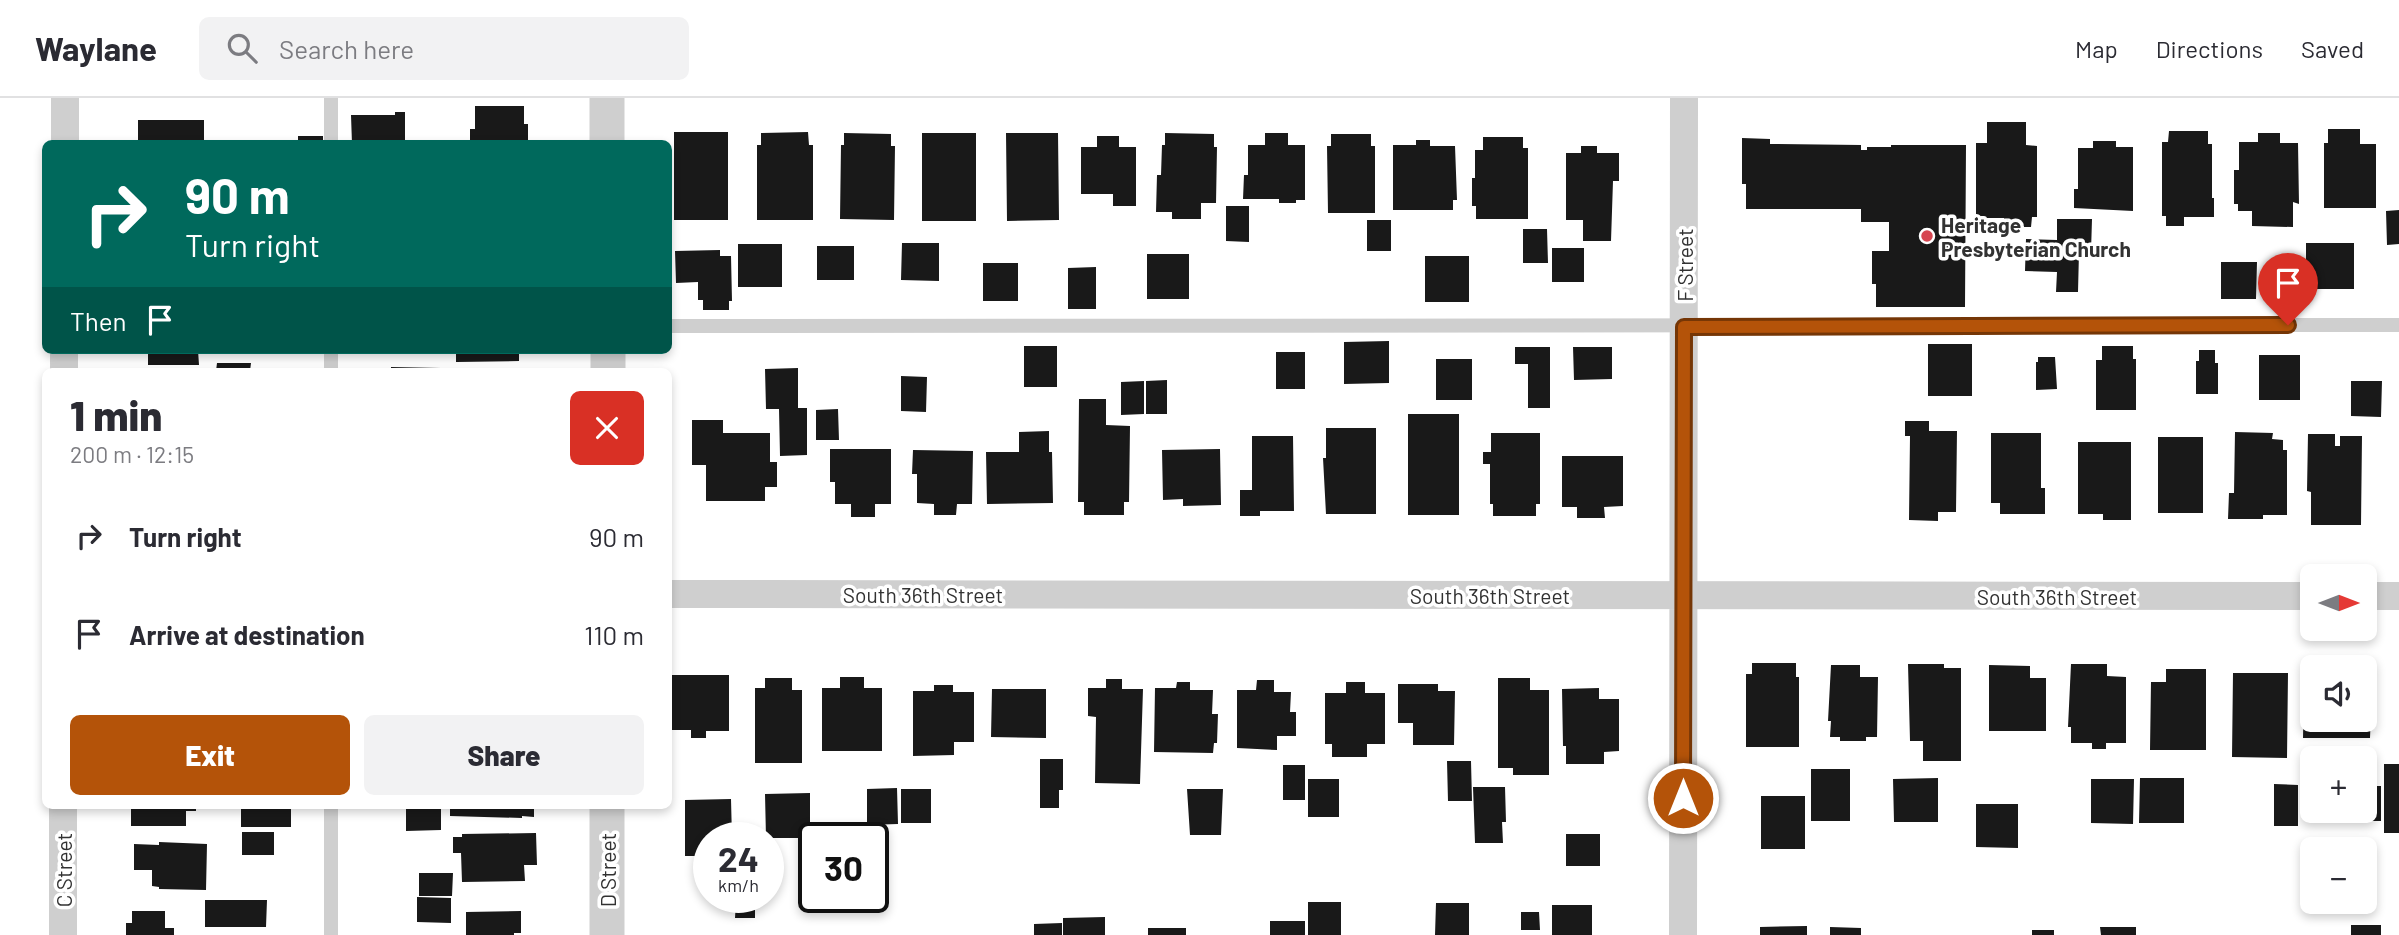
<!DOCTYPE html>
<meta charset="utf-8">
<style>
body{margin:0;font-family:Barlow,sans-serif;background:#f2f2f3;color:#2b2b33;height:100vh;display:flex;flex-direction:column;font-size:26px;white-space:nowrap}
*{box-sizing:border-box;margin:0}
p{font-size:23px;color:#7c7c81}
.icon{flex:none;width:38px;height:38px;fill:none;stroke:currentColor;stroke-width:2;stroke-linecap:round;stroke-linejoin:round}
.map{position:relative;flex:1;overflow:hidden}
.details{position:absolute;left:42px;top:270px;width:630px;height:441px;display:flex;flex-direction:column;background:#fff;border-radius:10px;box-shadow:0 4px 10px #0003}
.details>*{flex:none}
.hud{position:absolute;left:42px;top:42px;width:630px;height:214px;border-radius:10px;box-shadow:0 4px 10px #0003;background:#00695c;color:#fff;overflow:hidden}
.needle{width:46px;rotate:90deg}
.fabs{position:absolute;left:2300px;top:466px;display:grid;gap:14px}
.fabs a{display:grid;place-items:center;width:77px;height:77px;border-radius:10px;background:#fff;box-shadow:0 4px 10px #0003;font-size:35px}
.speed{position:absolute;left:693px;top:724px;display:flex;gap:14px;font-size:35px;font-weight:700;text-align:center}
.speed>*{display:grid;place-content:center;width:91px;height:91px;border-radius:50%;background:#fff;box-shadow:0 4px 10px #0003;line-height:1}
.speed small{font-size:18px;font-weight:400}
.speed .limit{border:4px solid #111;border-radius:10px;background:#fff;color:#111}
.pin{position:absolute;display:grid;place-items:center;width:60px;height:60px;color:#fff;margin:-72px -30px;border-radius:50% 50% 50% 0;rotate:-45deg;box-shadow:0 0 7px #0007}
.pin .icon{rotate:45deg}
.me{position:absolute;width:77px;margin:-38px;rotate:0deg;stroke-linejoin:round;filter:drop-shadow(0 0 5px #0008)}
.turn{display:flex;align-items:center;gap:24px;height:147px;padding:0 28px;font-size:32px}
.turn .icon{width:91px;height:91px;stroke-width:2.5}
.turn b{display:block;font-size:49px;line-height:60px}
.then{display:flex;align-items:center;height:66px;padding:0 28px;background:#0003;gap:14px;font-size:26px}
.round{display:grid;place-items:center;flex:none;width:74px;height:74px;border-radius:10px;background:#f2f2f3}
.overview{display:flex;align-items:center;justify-content:space-between;height:119px;padding:0 28px}
h1{font-size:42px;font-weight:800;line-height:52px}
.primary-button{display:flex;gap:14px;margin-top:auto;padding:14px 28px}
.primary-button a{flex:1;height:80px;border-radius:10px;background:#b45309;color:#fff;font-size:28px;font-weight:800;line-height:80px;text-align:center}
.primary-button a+a{background:#f2f2f3;color:#2b2b33}
ul{padding:0;list-style:none}
li{display:flex;align-items:center;gap:21px;height:98px;padding:0 28px}
li div{flex:1}
li b{display:block;font-size:26px}
li em{font-style:normal}
header{display:flex;align-items:center;gap:42px;box-sizing:border-box;height:98px;padding:0 35px;background:#fff;border-bottom:2px solid #e1e1e2}
header strong{font-size:33px}
nav{display:flex;gap:38px;margin-inline-start:auto;font-size:24px}
.search{width:490px;height:63px;background:#f2f2f3;display:flex;align-items:center;gap:18px;box-sizing:border-box;padding:0 24px;border-radius:10px;color:#7c7c81;font-size:26px}
.map>svg:first-child{display:block}
.building{fill:#191919}
.lines{fill:none;stroke-linecap:round;stroke-linejoin:round}
.service{stroke:#cfcfcf;stroke-width:14}
.minor{stroke:#cfcfcf;stroke-width:28}
.tertiary{stroke:#cfcfcf;stroke-width:35}
.route-casing{stroke:#753606;stroke-width:18}
.route{stroke:#b45309;stroke-width:12}
.poi-dot{fill:#d64651;stroke:#fff;stroke-width:2.5}
.labels{text-anchor:middle;dominant-baseline:central;stroke-width:7;stroke-linejoin:round;paint-order:stroke}
.poi-label{font-size:21px;font-weight:bold;fill:#323232;stroke:#fff;text-anchor:start}
.street-label{font-size:21px;fill:#323232;stroke:#fff}
</style>
<header>
<strong>Waylane</strong>
<div class="search"><svg class="icon" aria-label="search" viewBox="0 0 24 24"><circle cx="10" cy="10" r="6"/><path d="M15 15l6 6"/></svg>Search here</div>
<nav><a>Map</a><a>Directions</a><a>Saved</a></nav>
</header>
<div class="map">
<svg width="2399" height="837" viewBox="0 0 2399 837">
<rect width="100%" height="100%" fill="#fff"/>
<path class="building" d="M475,8H524V26H528V46H470V31H475Z
M395,14H405V46H352L351,17H395Z
M138,22H204V46H138Z
M1987,24H2026V47L2037,48V119H2032L2031,129H2004V120H1976V45H1987Z
M2328,31H2360V46H2376V110H2324V45H2328Z
M2169,33H2208V46H2212V100H2214V119H2184V128H2166V118H2162V44H2168Z
M674,34H728V122H674Z
M808,34L809,47H813V122H757V47H761V35Z
M844,35L891,36V48H895L894,122L840,121L841,47H844Z
M922,35H976V123H922Z
M1006,35H1058L1059,122L1007,123Z
M1165,35L1214,36V49H1217L1216,105H1201V121H1172V114H1156L1157,77H1161L1162,47H1165Z
M1265,35H1288V47H1305V102H1296V105H1279V101H1243L1244,77H1248V47H1265Z
M2258,35H2280V45H2298L2299,106L2293,104V129L2252,128V113H2238V106H2234V72H2239V44H2258Z
M1331,36H1371V48H1375V115H1328L1327,48H1331Z
M298,38H323V46H298Z
M1097,38H1119V49H1136V108H1113V96H1081V49H1097Z
M1483,39H1523V50H1528V121H1476V108H1472V80H1475V52H1483Z
M1742,40L1770,41V46L1861,47V52H1867V49H1891V47H1966L1965,209H1876V186H1872V153H1889V124H1861V111H1746V86H1742Z
M1416,42H1430V48H1455L1457,102H1453V112H1393V47H1416Z
M2093,43H2116V49H2133V113L2074,110V91H2078V50H2093Z
M1581,48H1597V55H1619V83H1613L1611,143H1583V122H1566V55H1581Z
M1226,108H1249V144L1226,143Z
M2399,112V146L2387,147L2386,113Z
M2057,121H2092L2091,154H2079L2078,194H2056L2057,174L2025,173L2026,141L2057,142Z
M1367,122H1391V153H1367Z
M1523,131H1547L1548,165H1523Z
M902,145H939V183L901,182Z
M2306,145H2354V191H2306Z
M738,146H782V189H738Z
M817,148H854V182H817Z
M1552,150H1584V184H1552Z
M720,152V158H731L732,203H729V212H703V202H698V184L676,185L675,153Z
M1147,156H1189V201H1147Z
M1425,158H1469V204H1425Z
M2221,164H2257L2256,201H2221Z
M983,165H1018V203H983Z
M1096,169V211H1068V170Z
M1389,243V285L1344,286V244Z
M1928,246H1972V298H1928Z
M1024,248H1057V289H1024Z
M2102,248H2133V261H2136V312H2096V262H2102Z
M1515,249H1550V310H1528V266H1515Z
M1573,249H1612V281L1574,282Z
M148,252H198L199,267H148Z
M456,252H519V263L456,264Z
M2199,252H2215V265H2218V296H2196V263H2199Z
M1276,254H1305V291H1276Z
M2259,257H2300V302H2259Z
M2038,259H2055L2057,291L2036,292V264H2038Z
M1436,261H1472V302H1436Z
M217,265H251L250,273H216Z
M391,269L441,270V273H391Z
M798,270V310H807V357L780,358L779,311H766L765,271Z
M901,278L927,279L926,314L901,313Z
M1167,282V316H1146V283Z
M1144,283V316L1121,317V284Z
M2351,283H2382L2381,319L2351,318Z
M1079,301H1106V327L1130,328L1129,404H1124V417H1084V404H1078Z
M838,311L839,342H816V312Z
M1408,316H1459V417H1408Z
M692,322H723V335H770V364H777V389H765V403H706V367H692Z
M1905,323H1929V333H1957L1956,414H1938V423L1909,422L1910,338H1905Z
M1326,330H1376V416H1326L1323,360H1326Z
M1049,333V354H1052L1053,405L987,406L986,354H1019V334Z
M2235,334L2273,335L2272,341L2283,342V352H2287V417H2263V421H2228L2229,395H2234Z
M1491,335H1540V406H1536V418H1493V406H1490V366H1483V354H1491Z
M1991,335H2041V390H2045V416H2000V405H1991Z
M2308,336H2335V348H2340V338H2362L2361,427H2311V394L2307,393Z
M1252,338H1293L1294,413H1260V418H1240V392H1252Z
M2158,339H2203V415H2158Z
M2078,344H2131V422H2103V416H2078Z
M830,351H891V406H875V419H851V406H835V384H830Z
M1220,351L1221,407L1183,408V401L1163,402L1162,352Z
M913,352L973,353L972,406H957L956,417H934V406L917,405V376H912Z
M1562,358H1623V408L1604,409L1605,420H1577V409H1562Z
M1752,565H1796V579H1799V649H1746V576H1752Z
M1908,566H1944V570H1961V663H1923V643H1910Z
M2071,566H2107V578L2126,579V645H2106V651H2092V645H2071V629H2068Z
M1831,567H1860V579H1878L1877,639H1866V643H1840V639H1830L1831,623H1828Z
M1989,567L2030,568V580H2046V633H1989Z
M2166,571H2206V652H2150L2151,584H2166Z
M2233,575H2288L2287,660L2232,659Z
M671,577H729V633H706V640H691V632H668Z
M840,579H864V590H882V653H822V590H840Z
M765,580H792V592H802V665H755V590H765Z
M1498,580H1530V592H1549V677H1513V670H1498Z
M1106,581H1122V591H1143L1140,686L1095,685L1096,619L1088,618V590H1106Z
M1257,582H1274V594H1291L1290,614H1296V638H1277V652L1237,650V592H1256Z
M1177,584H1190V592H1213L1212,616H1218L1217,645H1214L1213,655L1154,654L1155,590H1176Z
M1346,584H1365V595H1385V646H1367V659H1332V646H1325V595H1346Z
M1398,586H1438V593H1455L1454,647H1413V625H1398Z
M934,587H953V594H974V644H954V657L913,658V593H934Z
M2304,587H2312V621H2364V614H2371L2370,640H2303Z
M1599,590V601H1619V653L1604,654V666H1566V648H1563L1562,591Z
M992,591H1046V640L991,639Z
M1040,661H1063V692H1059V710H1040Z
M1447,663H1471L1472,703H1448Z
M2384,666H2399V735H2384Z
M1283,667H1305V702H1283Z
M1811,671H1850V723H1811Z
M1938,680V724H1894L1893,681Z
M2140,680H2184V725H2139Z
M1308,681H1339V719H1308Z
M2091,681H2134L2133,726L2091,725Z
M2274,686L2298,687V728H2274Z
M2364,688H2381V723H2349V712H2364Z
M1473,689H1505L1506,724H1502L1503,745H1475Z
M897,690L898,726L867,727V691Z
M901,691H931V725H901Z
M1187,691H1223L1221,737H1190Z
M810,695V740H766L765,696Z
M1761,698H1805V751H1761Z
M731,701L732,740H709V758H685V702Z
M1976,706H2018V750L1976,749Z
M131,707H196V713H186V728H131Z
M241,707H291V729H241Z
M406,707H441V732L406,733Z
M450,707H534V719L522,718V720L450,718Z
M242,734H274V757H242Z
M536,735L537,767H524L525,783L462,784L461,755H453V739H462V736Z
M1566,736H1600V768H1566Z
M159,744L207,746L206,792L159,791V789L152,788V772H134V746L159,747Z
M419,775H453L452,798H419Z
M417,799L451,800V825L417,824Z
M205,802H267L266,829H205Z
M736,803H755V820H735Z
M1308,804H1341V837H1308Z
M1436,805H1469V837H1435Z
M1552,807H1592V837H1552Z
M132,813H165V830H174V837H126V825H132Z
M521,813V835H514V837H466V814Z
M1521,814H1539L1540,832H1521Z
M1105,819V837H1063V820Z
M1270,823H1305V837H1270Z
M1062,825V837H1034V826Z
M2351,827H2381V837H2351Z
M1807,828V837H1760V829Z
M1830,829L1861,830V837H1830Z
M2100,829H2136V837H2101Z
M1148,830H1186V837H1148Z
M2032,832H2054V837H2032Z"/>
<g class="lines">
<path class="service" d="M331,46V0
M668,228L2399,227
M331,273V252
M331,837V707"/>
<path class="minor" d="M65,46V0
M64,273V252
M668,496L2312,498
M2364,498H2399
M63,837V707
M1683,837L1684,0"/>
<path class="tertiary" d="M607,0V46
M608,252V273
M607,837V707"/>
</g>
<g class="lines">
<g class="route-casing">
<path id="route" d="M1683,700L1684,229L2288,227"/>
</g>
<use href="#route" class="route"/>
</g>
<circle class="poi-dot" cx="1927" cy="138" r="7"/>
<g class="labels">
<g class="poi-label">
<text x="1941" y="126">Heritage<tspan x="1941" dy="24">Presbyterian Church</tspan></text>
</g>
<g class="street-label">
<text transform="translate(1684 167) rotate(-90)">F Street</text>
<text x="923" y="496">South 36th Street</text>
<text x="1490" y="497">South 36th Street</text>
<text x="2057" y="498">South 36th Street</text>
<text transform="translate(63 772) rotate(-90)">C Street</text>
<text transform="translate(607 772) rotate(-90)">D Street</text>
</g>
</g>
</svg>
<div class="fabs">
<a><svg class="needle" viewBox="-14 -14 28 28"><path d="M0-13l5 13h-10z" fill="#e53935"/><path d="M0 13l5-13h-10z" fill="#7c7c81"/></svg></a>
<a><svg class="icon" aria-label="sound" viewBox="0 0 24 24"><path d="M4 9h4l5-4v14l-5-4H4zM17 9q2 3 0 6"/></svg></a>
<a>+</a>
<a>−</a>
</div>
<div class="speed"><div>24<small>km/h</small></div><div class="limit">30</div></div>
<div class="pin" style="left:2288px;top:227px;background:#d93025"><svg class="icon" aria-label="arrive" viewBox="0 0 24 24"><path d="M6 21V4h12l-3 4 3 4H6"/></svg></div>
<svg class="me" style="left:1683px;top:700px" viewBox="-20 -20 40 40"><circle r="17" fill="#b45309" stroke="#fff" stroke-width="3"/><path d="M0-11L8 9 0 5-8 9z" fill="#fff"/></svg>
<div class="hud">
<div class="turn"><svg class="icon" aria-label="right" viewBox="0 0 24 24"><path d="M7 20v-9h11M14 6l5 5-5 5"/></svg><div><b>90 m</b>Turn right</div></div>
<div class="then">Then<svg class="icon" aria-label="arrive" viewBox="0 0 24 24"><path d="M6 21V4h12l-3 4 3 4H6"/></svg></div>
</div>
<section class="details">
<div class="overview"><div><h1>1 min</h1><p>200 m · 12:15</p></div><a class="round" style="background:#d93025;color:#fff"><svg class="icon" aria-label="close" viewBox="0 0 24 24"><path d="M6 6l12 12M18 6L6 18"/></svg></a></div>
<ul>
<li><svg class="icon" aria-label="right" viewBox="0 0 24 24"><path d="M7 20v-9h11M14 6l5 5-5 5"/></svg><div><b>Turn right</b></div><em>90 m</em></li>
<li><svg class="icon" aria-label="arrive" viewBox="0 0 24 24"><path d="M6 21V4h12l-3 4 3 4H6"/></svg><div><b>Arrive at destination</b></div><em>110 m</em></li>
</ul>
<div class="primary-button"><a>Exit</a><a>Share</a></div>
</section>
</div>
